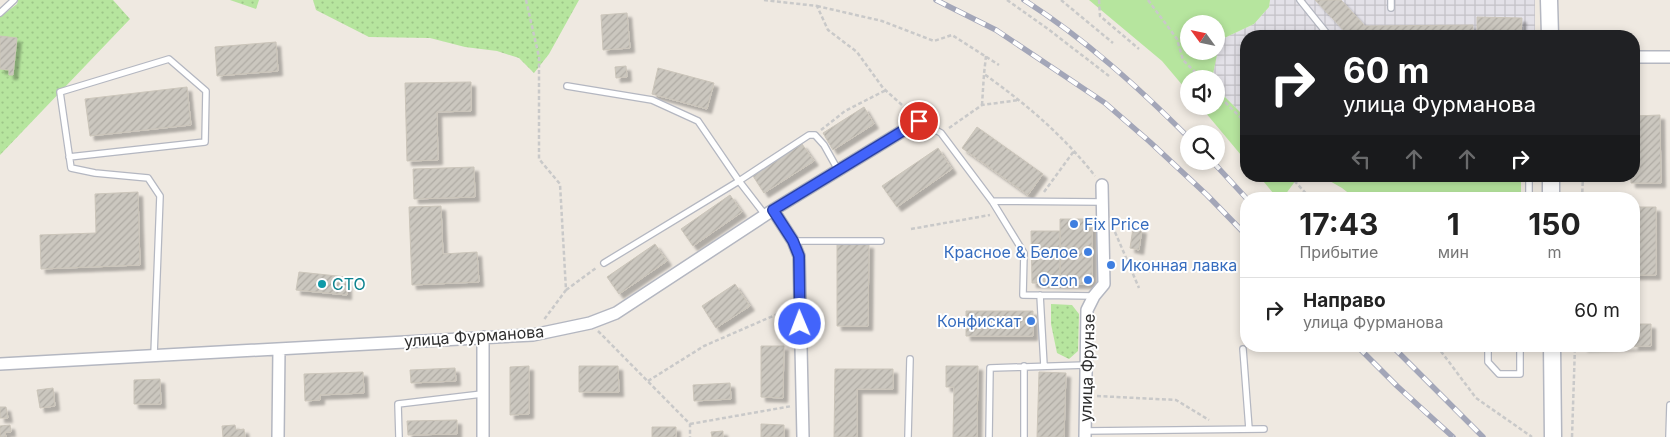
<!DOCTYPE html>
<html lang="ru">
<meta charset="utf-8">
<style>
body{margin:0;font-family:Inter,sans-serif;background:#f2f2f2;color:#222;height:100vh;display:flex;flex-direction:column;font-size:19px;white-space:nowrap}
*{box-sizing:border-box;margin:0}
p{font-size:16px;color:#767676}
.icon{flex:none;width:28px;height:28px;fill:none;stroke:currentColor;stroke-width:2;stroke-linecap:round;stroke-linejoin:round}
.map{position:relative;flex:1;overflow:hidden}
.drawer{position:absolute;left:1240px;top:192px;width:400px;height:160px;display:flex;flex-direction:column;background:#fff;border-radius:20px;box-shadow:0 2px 8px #0003}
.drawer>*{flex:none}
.top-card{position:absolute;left:1240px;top:30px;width:400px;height:152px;border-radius:20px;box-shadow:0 2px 8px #0003;background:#202124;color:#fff;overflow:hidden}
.needle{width:32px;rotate:303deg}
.buttons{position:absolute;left:1180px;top:15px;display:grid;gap:10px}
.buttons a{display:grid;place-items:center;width:45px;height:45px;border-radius:50%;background:#fff;box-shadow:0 2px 8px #0003;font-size:25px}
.pin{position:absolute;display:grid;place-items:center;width:42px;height:42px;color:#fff;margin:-21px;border:2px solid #fff;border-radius:50%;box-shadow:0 1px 5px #0007}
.me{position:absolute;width:55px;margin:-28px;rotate:359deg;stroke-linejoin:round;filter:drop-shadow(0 0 4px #0008)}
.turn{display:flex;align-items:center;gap:18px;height:105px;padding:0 20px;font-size:22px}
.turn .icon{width:65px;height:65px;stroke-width:2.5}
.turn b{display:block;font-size:35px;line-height:42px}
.lanes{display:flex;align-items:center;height:48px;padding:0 20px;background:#0003;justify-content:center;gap:25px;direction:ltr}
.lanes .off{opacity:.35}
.eta{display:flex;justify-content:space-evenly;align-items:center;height:85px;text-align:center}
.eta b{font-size:30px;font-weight:700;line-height:35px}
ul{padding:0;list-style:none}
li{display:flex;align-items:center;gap:15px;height:65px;padding:0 20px;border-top:1px solid #e0e0e0}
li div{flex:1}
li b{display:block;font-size:19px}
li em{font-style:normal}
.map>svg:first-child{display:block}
.industrial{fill:url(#industrial-grid)}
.grass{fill:url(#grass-dots)}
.park{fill:#b6e59e;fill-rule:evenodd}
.building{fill:url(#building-hatch);stroke:#cbc5ba;filter:url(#shadow)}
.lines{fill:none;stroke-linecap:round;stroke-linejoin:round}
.lane-casing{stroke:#b4b7c1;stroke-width:8}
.street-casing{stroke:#b4b7c1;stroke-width:14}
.secondary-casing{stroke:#b4b7c1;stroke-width:19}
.path{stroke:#c9c9c9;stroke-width:2.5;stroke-dasharray:4 2.5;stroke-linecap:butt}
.lane{stroke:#fff;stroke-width:5.5}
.street{stroke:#fff;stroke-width:11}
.secondary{stroke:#fff;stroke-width:16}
.rail-casing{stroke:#a3a6b8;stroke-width:5.5}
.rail{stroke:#fff;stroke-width:4;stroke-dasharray:11;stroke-linecap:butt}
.route-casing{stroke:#2b41a3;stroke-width:12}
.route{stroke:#4264fb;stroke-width:9}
.shop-dot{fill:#3f7fe0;stroke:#fff;stroke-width:2}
.culture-dot{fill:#0f9aa8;stroke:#fff;stroke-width:2}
.labels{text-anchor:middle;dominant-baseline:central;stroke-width:4;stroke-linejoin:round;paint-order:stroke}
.shop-label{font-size:16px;fill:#366cbe;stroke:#fff;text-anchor:end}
.culture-label{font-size:16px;fill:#0d838f;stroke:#fff;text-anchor:start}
.street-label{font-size:16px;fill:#2e2e2e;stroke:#fff}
</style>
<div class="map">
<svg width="1670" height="437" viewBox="0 0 1670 437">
<defs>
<pattern id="industrial-grid" width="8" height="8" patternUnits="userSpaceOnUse" patternTransform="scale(1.25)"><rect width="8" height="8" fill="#e3e1e8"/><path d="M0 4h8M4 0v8" fill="none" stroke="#c3c1c7"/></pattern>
<pattern id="grass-dots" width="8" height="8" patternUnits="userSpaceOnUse" patternTransform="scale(1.25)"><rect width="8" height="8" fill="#b6e59e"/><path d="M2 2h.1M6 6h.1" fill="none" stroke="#9dc588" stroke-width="1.8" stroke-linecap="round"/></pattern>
<pattern id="building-hatch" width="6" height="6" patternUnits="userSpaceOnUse" patternTransform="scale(1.25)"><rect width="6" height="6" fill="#cbc7bf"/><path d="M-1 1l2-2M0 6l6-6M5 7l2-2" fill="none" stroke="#afaba4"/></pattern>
<filter id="shadow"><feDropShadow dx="4.5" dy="4.5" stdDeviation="1" flood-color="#0004"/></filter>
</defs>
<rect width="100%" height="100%" fill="#efe9e1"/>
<path class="industrial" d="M1270,0H1535V36H1246V118L1216,88V79H1212L1220,40L1254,24L1269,7Z"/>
<path class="grass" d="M18,0H113L130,19L0,155V17L17,4Z
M230,0H259L256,9Z
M313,0H579L549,54L534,73L519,58L497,51L465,47L430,38L369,37L316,10Z
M1051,304L1072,305L1079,314L1078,351L1069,359L1057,353L1051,324Z"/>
<path class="park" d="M1089,0H1270L1269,7L1254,24L1220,40L1212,79H1189V93L1162,61ZM1189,24H1216V51H1189Z
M1216,88L1246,118V161L1200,106H1216Z
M1259,176H1299L1282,199H1278Z
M1321,176H1521V199H1356L1342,188Z"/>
<path class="building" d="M1315,0H1341L1365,26L1473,25V36H1349Z
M627,13L630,48L603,50L601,15Z
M1477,17L1522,18L1521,36H1477Z
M0,36L17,38L13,75H9V70L0,69Z
M276,42L278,71L217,76L215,47Z
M626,66L627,77L616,78L615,67Z
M658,68L714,83L707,109L652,94Z
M471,82V111L437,112L438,160L407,161L405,83Z
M187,87L191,125L90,136L85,99Z
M864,107L874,124L833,150L823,133Z
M1660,115L1661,183H1631V176H1634V116Z
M977,127L1043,174L1028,195L962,148Z
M802,144L814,161L764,193L753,176Z
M938,148L952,169L897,207L882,186Z
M474,167L475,197L414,199L413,169Z
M138,192L140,265L41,269L40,235L96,233L95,194Z
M730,195L742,212L693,246L681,229Z
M441,206L443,254L477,252L479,282L412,285L409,207Z
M1634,207H1656V275H1634Z
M1060,219H1092V284H1060Z
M1133,228L1142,229L1139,250L1130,248Z
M1031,231H1060V284L1032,283Z
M655,244L667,261L619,294L607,277Z
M837,244H869L868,326H837Z
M299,272L347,277V295L296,290Z
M735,284L750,306L716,328L702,306Z
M966,311H1033V336H966Z
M1634,324H1651V346L1583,347L1634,346Z
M761,346H784L783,398L761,397Z
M529,366V414L510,415V367Z
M579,366H618L619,392H579Z
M946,366H978L977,437H953L954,387H946Z
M455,368L456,381L411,383L410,370Z
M835,369H893V389H857V437H834Z
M363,372L364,393L320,395V400L305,401L304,374Z
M1039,372L1066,373L1064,437H1037Z
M160,379L161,404H134V380Z
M730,383L731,399L694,401L693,385Z
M53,388L55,406L40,408L37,390Z
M0,407H6L8,418H0Z
M457,420V434L408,435L407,421Z
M761,424L784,425V437H761Z
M10,425L11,432H5L6,437H0V426Z
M235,425L236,430L244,429L245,437H223L222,426Z
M652,427H676V437H652Z
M723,431V437H712L711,432Z"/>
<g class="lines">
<g class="lane-casing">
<path id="lane" d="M1300,0L1329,36
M1391,0V8
M0,13L14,0
M567,86L652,100L698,121L739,181L809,135H815L824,145L838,170
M919,121L941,133L992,201L1024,253L1023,295L1094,296
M69,157L205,142L206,91L169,59L60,92L71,168L95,173L148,178L160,196L154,355
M1529,199V176
M992,201L1102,202
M793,241H881
M604,263L739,181L766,216
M1040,295L1044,366
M1488,346V362L1499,374H1520V346
M1243,349L1249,429
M1085,431L1264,429
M399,437L398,404L482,394
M908,437L910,359
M989,437L990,368L1086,365
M1024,437V366
M1669,437L1670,405"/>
</g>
<g class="street-casing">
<path id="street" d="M1634,57H1670
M773,210L793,241L799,256L803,437
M483,337V437
M0,364L533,335L590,323L616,313L773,210L919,121
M278,437L279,349
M1085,437L1087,310L1094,296L1104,284L1102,185"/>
</g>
<g class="secondary-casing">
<path id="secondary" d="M1549,0L1550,36
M1551,176V199
M1552,346L1553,437"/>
</g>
<path class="path" d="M526,0L539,57V159L560,184L566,290L543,321
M764,0L817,6L828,30L857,52L883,88L911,113
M1007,0L1048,29L1109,76
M1061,0L1113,43
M1099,0L1100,16L1139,49
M1148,0L1177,39L1183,60L1202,79
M817,6L882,21L934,41L952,35L999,65
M986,56L984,74C1025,103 1064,136 1095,176
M1216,93L1246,123
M982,105L984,74
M949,128L982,105L1019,100
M821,130L845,111L886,90
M1290,176L1311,199
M1044,192L1074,151
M1582,199L1583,176
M911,229L990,215
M1115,232L1139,288
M566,290L596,268
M598,331L690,424V437
M1437,346L1476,398L1532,437
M648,381L704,346L789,309
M1097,396L1176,400L1209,420
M690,424L792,406
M1572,437L1575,346"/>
<use href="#lane" class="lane"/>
<use href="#street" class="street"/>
<use href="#secondary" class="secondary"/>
<g class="rail-casing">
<path id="rail" d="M936,0L996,30L1105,103L1150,142L1207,195L1246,235
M1024,0C1085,39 1138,87 1189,138
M1212,161L1247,199
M1357,346L1397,386L1453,437
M1392,346L1483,437"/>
</g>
<use href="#rail" class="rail"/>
</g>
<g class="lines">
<g class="route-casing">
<path id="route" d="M800,324L799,256L793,241L773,210L919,121"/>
</g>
<use href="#route" class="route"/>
</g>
<g class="shop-dot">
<circle cx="1074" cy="224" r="5"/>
<circle cx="1088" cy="252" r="5"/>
<circle cx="1111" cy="265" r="5"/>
<circle cx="1088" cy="280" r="5"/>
<circle cx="1031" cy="321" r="5"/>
</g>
<circle class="culture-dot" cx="322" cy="284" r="5"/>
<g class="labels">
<g class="shop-label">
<text x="1084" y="224" text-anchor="start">Fix Price</text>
<text x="1078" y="252">Красное &amp; Белое</text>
<text x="1121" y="265" text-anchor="start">Иконная лавка</text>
<text x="1078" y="280">Ozon</text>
<text x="1021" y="321">Конфискат</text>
</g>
<g class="culture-label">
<text x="332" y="284">СТО</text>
</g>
<g class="street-label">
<text transform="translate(474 336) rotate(-4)">улица Фурманова</text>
<text transform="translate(1087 368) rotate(-88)">улица Фрунзе</text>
</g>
</g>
</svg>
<div class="buttons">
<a><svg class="needle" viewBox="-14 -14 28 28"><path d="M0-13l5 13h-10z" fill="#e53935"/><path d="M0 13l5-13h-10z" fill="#767676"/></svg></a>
<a><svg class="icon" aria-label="sound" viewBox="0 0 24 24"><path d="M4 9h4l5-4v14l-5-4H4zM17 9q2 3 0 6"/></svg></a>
<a><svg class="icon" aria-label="search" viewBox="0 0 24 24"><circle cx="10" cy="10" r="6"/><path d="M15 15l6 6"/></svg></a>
</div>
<div class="pin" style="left:919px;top:121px;background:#d93025"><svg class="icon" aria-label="arrive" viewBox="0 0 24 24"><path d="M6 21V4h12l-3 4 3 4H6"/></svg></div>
<svg class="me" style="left:800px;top:324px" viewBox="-20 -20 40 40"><circle r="17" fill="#4264fb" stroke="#fff" stroke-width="3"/><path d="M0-11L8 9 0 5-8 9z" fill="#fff"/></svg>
<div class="top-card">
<div class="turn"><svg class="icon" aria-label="right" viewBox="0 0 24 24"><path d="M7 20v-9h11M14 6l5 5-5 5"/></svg><div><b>60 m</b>улица Фурманова</div></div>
<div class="lanes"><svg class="icon off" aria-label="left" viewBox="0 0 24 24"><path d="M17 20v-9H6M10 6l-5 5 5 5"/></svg><svg class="icon off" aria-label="ahead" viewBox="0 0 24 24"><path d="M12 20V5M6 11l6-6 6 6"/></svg><svg class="icon off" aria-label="ahead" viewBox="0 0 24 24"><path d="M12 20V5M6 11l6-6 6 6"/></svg><svg class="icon" aria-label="right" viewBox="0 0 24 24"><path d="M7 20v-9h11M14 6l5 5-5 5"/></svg></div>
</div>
<section class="drawer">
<div class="eta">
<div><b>17:43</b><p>Прибытие</p></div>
<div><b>1</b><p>мин</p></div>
<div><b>150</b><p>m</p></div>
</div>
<ul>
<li><svg class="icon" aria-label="right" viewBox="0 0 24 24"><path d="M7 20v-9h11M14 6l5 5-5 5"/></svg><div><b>Направо</b><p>улица Фурманова</p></div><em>60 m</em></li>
</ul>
</section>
</div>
